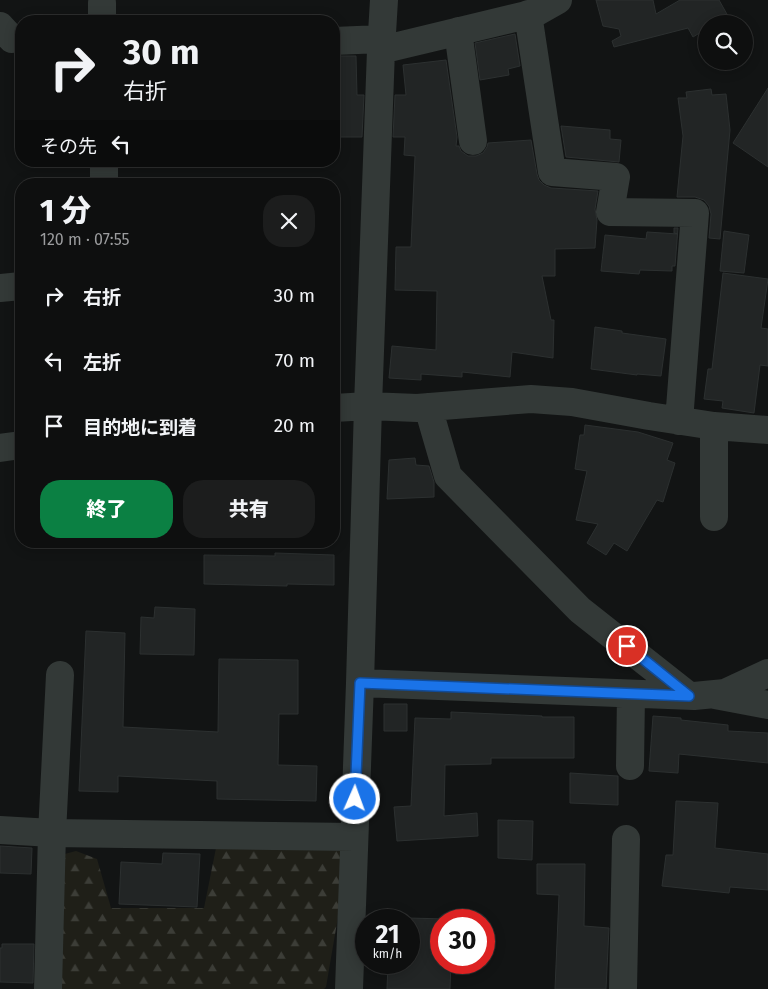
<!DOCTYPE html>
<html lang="ja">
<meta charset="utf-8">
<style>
body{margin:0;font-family:"Fira Sans","Noto Sans JP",sans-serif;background:#1c1d1d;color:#f1f3f6;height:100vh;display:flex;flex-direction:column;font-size:19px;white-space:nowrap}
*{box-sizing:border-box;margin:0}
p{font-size:16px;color:#9b9c9e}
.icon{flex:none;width:28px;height:28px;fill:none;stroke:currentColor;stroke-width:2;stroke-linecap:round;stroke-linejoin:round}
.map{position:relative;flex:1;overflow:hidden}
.drawer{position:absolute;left:15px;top:178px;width:325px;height:370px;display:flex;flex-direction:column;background:#0e0f0f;border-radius:20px;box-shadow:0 2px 12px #0003,0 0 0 1px #2e2f2f}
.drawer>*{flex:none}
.banner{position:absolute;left:15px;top:15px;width:325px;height:152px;border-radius:20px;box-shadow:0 2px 12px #0003,0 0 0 1px #2e2f2f;background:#0e0f0f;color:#f1f3f6;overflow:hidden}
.buttons{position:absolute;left:698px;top:15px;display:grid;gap:10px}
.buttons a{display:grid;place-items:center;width:55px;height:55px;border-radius:50%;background:#0e0f0f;box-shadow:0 2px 12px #0003,0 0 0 1px #2e2f2f;font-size:25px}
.speed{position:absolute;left:355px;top:909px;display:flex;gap:10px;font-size:25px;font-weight:700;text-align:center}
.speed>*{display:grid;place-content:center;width:65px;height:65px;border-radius:50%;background:#0e0f0f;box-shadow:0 2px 12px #0003,0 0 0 1px #2e2f2f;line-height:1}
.speed small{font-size:12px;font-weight:400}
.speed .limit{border:8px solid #d22;background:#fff;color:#111}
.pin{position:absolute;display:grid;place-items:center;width:42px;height:42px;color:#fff;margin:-21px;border:2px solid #fff;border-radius:50%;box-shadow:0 1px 5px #0007}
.me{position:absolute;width:55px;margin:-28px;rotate:2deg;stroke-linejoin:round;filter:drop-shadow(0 0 4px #0008)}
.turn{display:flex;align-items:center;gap:18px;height:105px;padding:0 25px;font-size:22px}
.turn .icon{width:65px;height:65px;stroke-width:2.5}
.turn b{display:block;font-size:35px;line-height:42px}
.then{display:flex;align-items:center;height:48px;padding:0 25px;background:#0003;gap:10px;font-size:19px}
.round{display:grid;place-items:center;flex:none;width:52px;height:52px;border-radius:20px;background:#1c1d1d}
.headline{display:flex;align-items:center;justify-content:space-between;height:85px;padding:0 25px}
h1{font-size:30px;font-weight:800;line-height:38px}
.cta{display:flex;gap:10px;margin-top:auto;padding:10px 25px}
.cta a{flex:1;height:58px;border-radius:20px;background:#0b8043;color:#fff;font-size:20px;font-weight:800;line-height:58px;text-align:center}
.cta a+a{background:#1c1d1d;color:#f1f3f6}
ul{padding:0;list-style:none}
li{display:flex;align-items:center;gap:15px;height:65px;padding:0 25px}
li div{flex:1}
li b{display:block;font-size:19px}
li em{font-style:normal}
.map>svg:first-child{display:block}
.forest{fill:url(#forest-firs)}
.building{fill:#222525;stroke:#2c3030}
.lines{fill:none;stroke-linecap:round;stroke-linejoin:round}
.minor{stroke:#333937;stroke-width:28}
.route-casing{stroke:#114b97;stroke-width:12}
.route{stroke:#1a73e8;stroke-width:9}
</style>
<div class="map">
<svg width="768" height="989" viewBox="0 0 768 989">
<defs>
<pattern id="forest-firs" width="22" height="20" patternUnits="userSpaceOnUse" patternTransform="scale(1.25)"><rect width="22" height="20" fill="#1f1f18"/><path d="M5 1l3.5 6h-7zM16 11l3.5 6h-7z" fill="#3c3d37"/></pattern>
</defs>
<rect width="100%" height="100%" fill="#121414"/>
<path class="forest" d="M348,845L339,911L326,987L324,989H56L61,855L76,851L97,859L111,908H204L216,848Z"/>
<path class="building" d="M596,0H653L656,14L680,0H719L728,16L715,24H706V29L693,37L688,28L614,47L612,41L621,36L619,29L603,26Z
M515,34L520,66L508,69L509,75L480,80L475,43Z
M334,56H356L357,95H364L362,137H334Z
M446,60L457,137L456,146H459L461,151L468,156H476L483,153L487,147L488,143L531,140L537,174L539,180L544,185L551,188L598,191L595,209L597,220L595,248L555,249V276H542L551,320H554L553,358L512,352L510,377L462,372V377L421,374V380L389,378L392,346L436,350L437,291L395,290L396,247H411L415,156L404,155L405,137H393L395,95H406L403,65Z
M768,88V167L733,143Z
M711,89L712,95L726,94L730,130L720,239L709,238L711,214L709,206L704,200L695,197H677L683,136L678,98H687L686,92Z
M561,126L610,130V139L621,140L619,162L566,157Z
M674,228H678L675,266H672V271L640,270L639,274L601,271L605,235L646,239L647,232L678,234L674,233Z
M724,231L749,235L744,273L720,271Z
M723,273L768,279L761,328L768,329V366L760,365L754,413L722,408L723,401L704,399L708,369H712Z
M595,327L622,331V333L666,339L661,376L637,374V375L591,369Z
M585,425L638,432L673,443L667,460L675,463L663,502L657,500L627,551L614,543L606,555L587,543L598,524L576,520L587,471L575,469L580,435H584Z
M415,458L416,465L429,466L434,482V497L387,499L389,460Z
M275,553L334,555V585L287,584V586L204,584V555L275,556Z
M155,607L195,609L194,655L140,654L141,617L154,618Z
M86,631L125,633L123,727L218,732L219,659L298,660V714H279L278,765L317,766L316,801L217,799V781L118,776V792L79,791Z
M384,704H407V731H384Z
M451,712L542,716V717H574V758H491V764L445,765L444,816L477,813L478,836L397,841L394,807L411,806L415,718L451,719Z
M653,716L681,718V720L728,725V731L768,733V763L679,754L678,773L649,771Z
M570,773L618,776V805L570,803Z
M676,801L718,803L715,848L768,854V890L730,887L729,893L662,886L666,855H673Z
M498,820L533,821L532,860L498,858Z
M0,846L32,848L31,874L0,873Z
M163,853L200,854L197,907L119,904L121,862L162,864Z
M537,864H585L584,926L609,928L606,989H555L559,895L537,894Z
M408,918L447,919V920H441V962H451L450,989H387L388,964H408Z
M484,920H487V945H484Z
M2,944H34L33,983L0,982V948H2Z"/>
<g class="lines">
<path class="minor" d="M102,3V21
M528,14L552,172L616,177L610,212L695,213L679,421
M0,26L12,39
M458,31L473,141
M334,41L381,39
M381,50L535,13L558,0
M104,161V184
M0,288L21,286
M428,407L448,476L580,610L689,696
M334,408L368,406L417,408L531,399L572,402L649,416L714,426L768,430
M0,448L21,445
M714,517V426
M360,683L694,696L725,693L768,673
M715,695L768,705
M630,766L631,694
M0,830L52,833L354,837
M48,989L52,833L60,675
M349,989L360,683L368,406L381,50L384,0
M623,989L626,839"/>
</g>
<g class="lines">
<g class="route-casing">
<path id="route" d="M355,799L360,683L689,696L627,646"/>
</g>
<use href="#route" class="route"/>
</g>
</svg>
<div class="buttons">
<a><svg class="icon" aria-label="search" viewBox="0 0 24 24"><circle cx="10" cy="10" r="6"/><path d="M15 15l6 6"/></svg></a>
</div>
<div class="speed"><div>21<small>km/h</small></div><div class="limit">30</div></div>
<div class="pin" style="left:627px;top:646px;background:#d93025"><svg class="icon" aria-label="arrive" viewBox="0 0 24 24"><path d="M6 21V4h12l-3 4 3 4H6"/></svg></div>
<svg class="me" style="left:355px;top:799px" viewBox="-20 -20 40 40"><circle r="17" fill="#1a73e8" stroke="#fff" stroke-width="3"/><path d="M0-11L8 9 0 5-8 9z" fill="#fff"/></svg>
<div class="banner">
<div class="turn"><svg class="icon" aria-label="right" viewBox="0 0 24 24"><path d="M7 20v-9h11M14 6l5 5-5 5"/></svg><div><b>30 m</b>右折</div></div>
<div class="then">その先<svg class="icon" aria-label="left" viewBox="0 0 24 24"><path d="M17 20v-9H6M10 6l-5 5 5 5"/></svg></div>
</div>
<section class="drawer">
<div class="headline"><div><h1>1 分</h1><p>120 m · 07:55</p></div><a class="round"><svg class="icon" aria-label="close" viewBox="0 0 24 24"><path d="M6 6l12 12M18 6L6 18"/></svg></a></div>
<ul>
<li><svg class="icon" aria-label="right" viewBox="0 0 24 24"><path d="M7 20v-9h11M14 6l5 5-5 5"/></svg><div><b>右折</b></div><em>30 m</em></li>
<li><svg class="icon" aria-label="left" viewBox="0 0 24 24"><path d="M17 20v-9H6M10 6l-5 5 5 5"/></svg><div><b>左折</b></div><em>70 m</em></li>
<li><svg class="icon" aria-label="arrive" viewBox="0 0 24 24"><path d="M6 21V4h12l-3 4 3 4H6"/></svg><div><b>目的地に到着</b></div><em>20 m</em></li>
</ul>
<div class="cta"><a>終了</a><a>共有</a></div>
</section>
</div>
